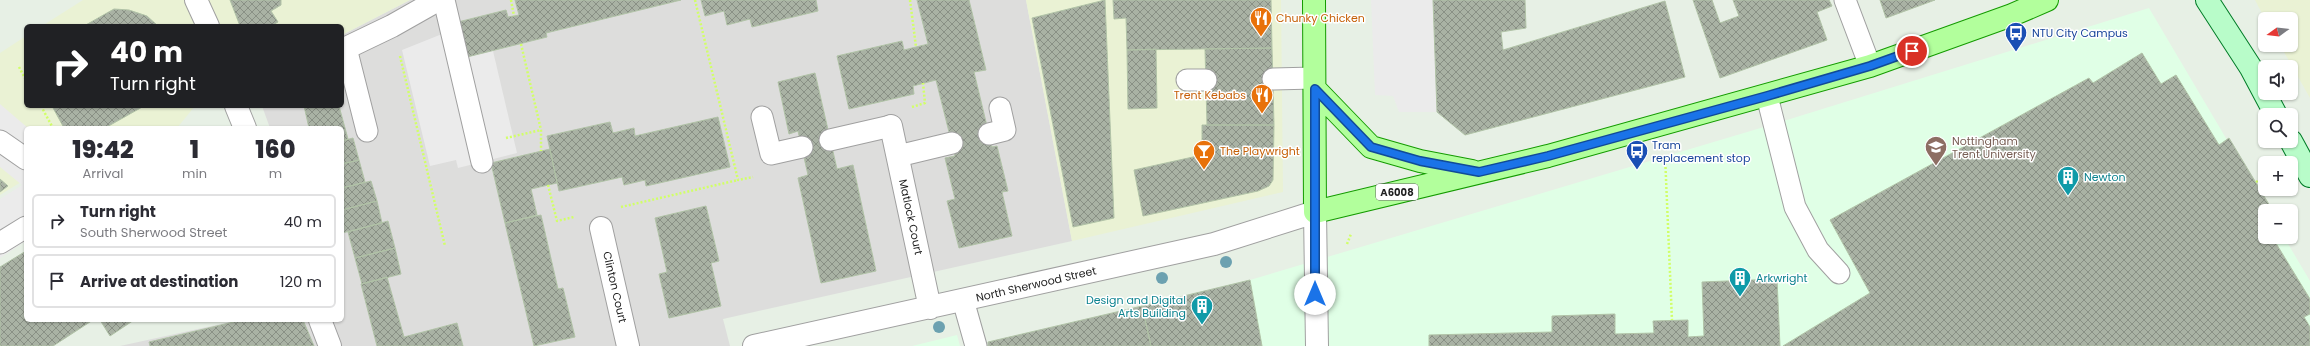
<!DOCTYPE html>
<meta charset="utf-8">
<style>
body{margin:0;font-family:Poppins,sans-serif;background:#f2f2f3;color:#2b2b33;height:100vh;display:flex;flex-direction:column;font-size:15px;white-space:nowrap}
*{box-sizing:border-box;margin:0}
p{font-size:13px;color:#7c7c81}
.icon{flex:none;width:22px;height:22px;fill:none;stroke:currentColor;stroke-width:2;stroke-linecap:round;stroke-linejoin:round}
.map{position:relative;flex:1;overflow:hidden}
.sheet{position:absolute;left:24px;top:126px;width:320px;height:196px;display:flex;flex-direction:column;background:#fff;border-radius:6px;box-shadow:0 1px 3px #0004}
.sheet>*{flex:none}
.top-card{position:absolute;left:24px;top:24px;width:320px;height:84px;border-radius:6px;box-shadow:0 1px 3px #0004;background:#202124;color:#fff;overflow:hidden}
.needle{width:26px;rotate:255deg}
.fabs{position:absolute;left:2258px;top:12px;display:grid;gap:8px}
.fabs a{display:grid;place-items:center;width:40px;height:40px;border-radius:6px;background:#fff;box-shadow:0 1px 3px #0004;font-size:20px}
.pin{position:absolute;display:grid;place-items:center;width:34px;height:34px;color:#fff;margin:-17px;border:2px solid #fff;border-radius:50%;box-shadow:0 1px 4px #0007}
.me{position:absolute;width:44px;margin:-22px;rotate:0deg;stroke-linejoin:round;filter:drop-shadow(0 0 3px #0008)}
.turn{display:flex;align-items:center;gap:14px;height:84px;padding:0 20px;font-size:18px}
.turn .icon{width:52px;height:52px;stroke-width:2.5}
.turn b{display:block;font-size:28px;line-height:34px}
.eta{display:flex;justify-content:space-evenly;align-items:center;height:68px;text-align:center}
.eta b{font-size:24px;font-weight:800;line-height:28px}
ul{padding:0;list-style:none}
li{display:flex;align-items:center;gap:12px;height:54px;margin:0 8px 6px;padding:0 12px;border:2px solid #e1e1e2;border-radius:6px}
li div{flex:1}
li b{display:block;font-size:15px}
li em{font-style:normal}
.map>svg:first-child{display:block}
.residential{fill:#dddddc}
.commercial{fill:#eaf2d4}
.education{fill:#e0ffe6}
.parking{fill:#ebebeb}
.building{fill:url(#building-cross-hatch);stroke:#b1c3a7}
.lines{fill:none;stroke-linecap:round;stroke-linejoin:round}
.lane-casing{stroke:#a0a0a0;stroke-width:23}
.street-casing{stroke:#a0a0a0;stroke-width:24}
.secondary-casing{stroke:#007c27;stroke-width:24}
.primary-casing{stroke:#149b00;stroke-width:24}
.path{stroke:#d1ff68;stroke-width:2.5;stroke-dasharray:2 2;stroke-linecap:butt}
.lane{stroke:#fff;stroke-width:21}
.street{stroke:#fff;stroke-width:22}
.secondary{stroke:#b8fcc9;stroke-width:22}
.primary{stroke:#b2ff9c;stroke-width:22}
.tree{fill:#6ca1b0}
.route-casing{stroke:#114b97;stroke-width:10}
.route{stroke:#1a73e8;stroke-width:7}
.labels{text-anchor:middle;dominant-baseline:central;stroke-width:3;stroke-linejoin:round;paint-order:stroke}
.shield{fill:#fff;stroke:#626262;stroke-width:1}
.shield-label{font-size:10px;font-weight:bold;fill:#1f1f1f}
.food-label{font-size:11px;fill:#c56008;stroke:#fff;text-anchor:start}
.transit-label{font-size:11px;fill:#164399;stroke:#fff;text-anchor:start}
.education-label{font-size:11px;fill:#785e54;stroke:#fff;text-anchor:start}
.culture-label{font-size:11px;fill:#0d838f;stroke:#fff;text-anchor:start}
.street-label{font-size:11px;fill:#1f1f1f;stroke:#fff}
</style>
<div class="map">
<svg width="2310" height="346" viewBox="0 0 2310 346">
<defs>
<pattern id="building-cross-hatch" width="8" height="8" patternUnits="userSpaceOnUse"><rect width="8" height="8" fill="#a9b2a4"/><path d="M0 0l8 8M0 8l8-8" fill="none" stroke="#899085"/></pattern>
</defs>
<rect width="100%" height="100%" fill="#e7f0e5"/>
<path class="residential" d="M410,0H1026L1072,241L723,319L730,346H120L239,320H342V128H270L262,106H342V35Z"/>
<path class="commercial" d="M83,0H410L342,35V26H42Z
M1026,0H1281L1283,192L1072,241Z
M2255,0H2310V98L2280,45H2291V19H2265Z
M26,36V106H195L177,128H26V179L0,195V53Z"/>
<path class="education" d="M2149,8L2269,211H2265V237H2284L2310,281V346H1151L1142,306L1250,280L1774,124Z
M957,335L960,346H912Z"/>
<path class="parking" d="M1371,0H1433L1437,112H1399L1393,96L1375,95Z
M457,28L464,58L493,51L517,153L458,168L456,160L430,166L402,50Z
M0,104L28,128H26V241L0,258V199L22,185L0,167Z"/>
<path class="building" d="M230,0H281V5L271,11L278,22L271,26H240Z
M515,0H681L546,33L547,37L467,57L458,22L506,10L508,17L519,15Z
M701,0H816L818,11L752,27L750,19L727,25L724,11L705,16Z
M917,0H969L986,70L974,72L992,147L997,146L1008,191L1002,192L1012,236L959,248L947,201L955,199L945,158L955,156L936,80L913,86L914,94L849,109L837,56L902,41L904,50L928,44Z
M1105,0L1114,218L1073,227L1032,18Z
M1113,0H1271L1272,48L1127,50L1126,18L1114,19Z
M1433,0H1525L1526,28L1501,32L1503,50L1665,1L1685,77L1465,135L1437,112Z
M1693,0H1712L1720,23L1739,16L1733,0H1829L1832,6L1817,12L1827,40L1720,78Z
M1880,0H1935L1886,18Z
M114,9L129,10L147,16L158,26H84Z
M1272,48L1274,125H1207L1205,49Z
M1156,49L1157,108L1128,109L1127,50Z
M2142,53L2161,84L2176,75L2219,145L2229,138L2273,211H2265V237H2280L2274,240L2310,299V314L2304,317L2310,327V346H1783L1870,293L1830,220L2089,78L2093,83Z
M815,73L837,169L853,165L876,271L821,283L798,178L808,175L798,131L789,134L778,82Z
M52,106H144L105,128H64Z
M304,106H339L348,139L342,141V128H309Z
M718,117L730,167L646,186L645,180L624,185L622,177L559,191L547,136L610,122L613,133L634,128L635,136Z
M1202,125H1274L1273,180L1269,186L1258,191L1143,216L1134,170L1202,155Z
M353,138L359,160L342,164V141Z
M550,149L557,183L531,189L537,215L505,223L491,163Z
M359,160L365,182L342,188V164Z
M0,179L8,186L0,192Z
M371,181L377,201L342,210V188Z
M377,201L382,223L342,233V210Z
M706,206L719,261L711,263L721,306L669,318L659,274L667,272L655,218Z
M541,215L558,289L563,288L575,337L534,346L505,223Z
M388,221L395,248L355,258L348,232Z
M395,248L401,274L362,284L355,258Z
M26,251V320H93L53,346H0V267Z
M387,277L404,337L457,323L463,346H377L361,284Z
M1777,279L1780,346H1429V335L1552,332V316L1615,314V334L1654,333L1653,321L1688,320V337L1704,336L1702,282Z
M1250,280L1262,346H1151L1142,306Z
M1142,306L1151,346H988V342Z
M100,320H134L110,336Z
M242,320H303L314,346H150L149,342Z"/>
<g class="lines">
<g class="lane-casing">
<path id="lane" d="M444,0L482,162
M1845,0L1870,66
M346,48L367,131
M1273,79L1314,78
M1187,80H1206
M1767,96L1795,207L1818,250L1839,273
M762,117L771,154L802,147
M989,134L1005,130L1000,108
M830,140L891,126
M0,141L26,159
M898,156L952,143
M0,243L26,227
M963,300L976,346"/>
</g>
<g class="street-casing">
<path id="street" d="M196,0L208,26
M342,50L392,26L438,0
M236,106L245,128
M891,126L930,308
M601,228L628,346
M320,320L330,346
M754,346L1214,244L1315,212L1317,346"/>
</g>
<g class="secondary-casing">
<path id="secondary" d="M2207,0L2251,68L2276,115
M2291,141L2310,176"/>
</g>
<g class="primary-casing">
<path id="primary" d="M1314,0L1315,212L1548,156L1870,66L2012,15L2047,0
M1315,89L1371,147L1420,161L1472,171"/>
</g>
<path class="path" d="M511,0L514,16
M695,0L738,180L753,177
M910,0L916,47
M521,44L541,130V151
M400,56L445,246
M19,67L26,80
M41,106L53,128
M912,107L925,103L923,83
M506,138L541,130
M1665,155L1672,320
M2256,182L2265,177
M548,185L557,221L574,217
M621,207L738,180
M1347,244L1351,234"/>
<use href="#lane" class="lane"/>
<use href="#street" class="street"/>
<use href="#secondary" class="secondary"/>
<use href="#primary" class="primary"/>
</g>
<g class="tree">
<circle cx="1226" cy="262" r="6"/>
<circle cx="1162" cy="278" r="6"/>
<circle cx="939" cy="327" r="6"/>
</g>
<g class="lines">
<g class="route-casing">
<path id="route" d="M1315,294V89L1371,147L1420,161L1479,172L1548,156L1767,96L1870,66L1912,51"/>
</g>
<use href="#route" class="route"/>
</g>
<defs>
<g id="restaurant-pin" transform="scale(1.15)"><path d="M0 17L-7.5 6A9.5 9.5 0 1 1 7.5 6Z" fill="#e8710a" stroke="#fff"/><path d="M-5-6h1v4h1v-4h1v4h1v-4h1v5L-1.5 .5V6h-2V.5L-5-1ZM5-6V6H3V1.5H1.5Q1.5-4 5-6Z" fill="#fff"/></g>
<g id="bus-pin" transform="scale(1.15)"><path d="M0 17L-7.5 6A9.5 9.5 0 1 1 7.5 6Z" fill="#1a4fb4" stroke="#fff"/><path d="M-5-6H5V4H4V6H2V4H-2V6H-4V4H-5ZM-3.5-4V0h7V-4ZM-3.5 1.2v1.5H-2V1.2ZM2 1.2v1.5H3.5V1.2Z" fill="#fff"/></g>
<g id="university-pin" transform="scale(1.15)"><path d="M0 17L-7.5 6A9.5 9.5 0 1 1 7.5 6Z" fill="#8d6e63" stroke="#fff"/><path d="M0-5L7-2L0 1L-7-2ZM-4 1L0 2.5L4 1V4Q0 6-4 4Z" fill="#fff"/></g>
<g id="bar-pin" transform="scale(1.15)"><path d="M0 17L-7.5 6A9.5 9.5 0 1 1 7.5 6Z" fill="#e8710a" stroke="#fff"/><path d="M-6-5H6L.8 .8V4.5H3.5V6h-7V4.5H-.8V.8Z" fill="#fff"/></g>
<g id="building-pin" transform="scale(1.15)"><path d="M0 17L-7.5 6A9.5 9.5 0 1 1 7.5 6Z" fill="#0f9aa8" stroke="#fff"/><path d="M-4-6H4V6H1V3H-1V6H-4ZM-2.5-4.3h1.7v1.8h-1.7ZM.8-4.3h1.7v1.8H.8ZM-2.5-1h1.7V.8h-1.7ZM.8-1h1.7V.8H.8Z" fill="#fff"/></g>
</defs>
<g fill-rule="evenodd">
<use href="#restaurant-pin" x="1261" y="18"/>
<use href="#bus-pin" x="2016" y="33"/>
<use href="#restaurant-pin" x="1262" y="95"/>
<use href="#university-pin" x="1936" y="147"/>
<use href="#bar-pin" x="1204" y="151"/>
<use href="#bus-pin" x="1637" y="151"/>
<use href="#building-pin" x="2068" y="177"/>
<use href="#building-pin" x="1740" y="278"/>
<use href="#building-pin" x="1202" y="306"/>
</g>
<g class="labels">
<rect class="shield" x="1376" y="184" width="42" height="16" rx="3"/>
<g class="shield-label">
<text x="1397" y="192">A6008</text>
</g>
<g class="food-label">
<text x="1276" y="18">Chunky Chicken</text>
<text x="1246" y="95" text-anchor="end">Trent Kebabs</text>
<text x="1220" y="151">The Playwright</text>
</g>
<g class="transit-label">
<text x="2032" y="33">NTU City Campus</text>
<text x="1652" y="145">Tram<tspan x="1652" dy="13">replacement stop</tspan></text>
</g>
<g class="education-label">
<text x="1952" y="141">Nottingham<tspan x="1952" dy="13">Trent University</tspan></text>
</g>
<g class="culture-label">
<text x="2084" y="177">Newton</text>
<text x="1756" y="278">Arkwright</text>
<text x="1186" y="300" text-anchor="end">Design and Digital<tspan x="1186" dy="13">Arts Building</tspan></text>
</g>
<g class="street-label">
<text transform="translate(911 217) rotate(78)">Matlock Court</text>
<text transform="translate(1036 284) rotate(-13)">North Sherwood Street</text>
<text transform="translate(615 287) rotate(77)">Clinton Court</text>
</g>
</g>
</svg>
<div class="fabs">
<a><svg class="needle" viewBox="-14 -14 28 28"><path d="M0-13l5 13h-10z" fill="#e53935"/><path d="M0 13l5-13h-10z" fill="#7c7c81"/></svg></a>
<a><svg class="icon" aria-label="sound" viewBox="0 0 24 24"><path d="M4 9h4l5-4v14l-5-4H4zM17 9q2 3 0 6"/></svg></a>
<a><svg class="icon" aria-label="search" viewBox="0 0 24 24"><circle cx="10" cy="10" r="6"/><path d="M15 15l6 6"/></svg></a>
<a>+</a>
<a>−</a>
</div>
<div class="pin" style="left:1912px;top:51px;background:#d93025"><svg class="icon" aria-label="arrive" viewBox="0 0 24 24"><path d="M6 21V4h12l-3 4 3 4H6"/></svg></div>
<svg class="me" style="left:1315px;top:294px" viewBox="-20 -20 40 40"><circle r="19" fill="#fff"/><path d="M0-13L10 11 0 6-10 11z" fill="#1a73e8"/></svg>
<div class="top-card">
<div class="turn"><svg class="icon" aria-label="right" viewBox="0 0 24 24"><path d="M7 20v-9h11M14 6l5 5-5 5"/></svg><div><b>40 m</b>Turn right</div></div>
</div>
<section class="sheet">
<div class="eta">
<div><b>19:42</b><p>Arrival</p></div>
<div><b>1</b><p>min</p></div>
<div><b>160</b><p>m</p></div>
</div>
<ul>
<li><svg class="icon" aria-label="right" viewBox="0 0 24 24"><path d="M7 20v-9h11M14 6l5 5-5 5"/></svg><div><b>Turn right</b><p>South Sherwood Street</p></div><em>40 m</em></li>
<li><svg class="icon" aria-label="arrive" viewBox="0 0 24 24"><path d="M6 21V4h12l-3 4 3 4H6"/></svg><div><b>Arrive at destination</b></div><em>120 m</em></li>
</ul>
</section>
</div>
